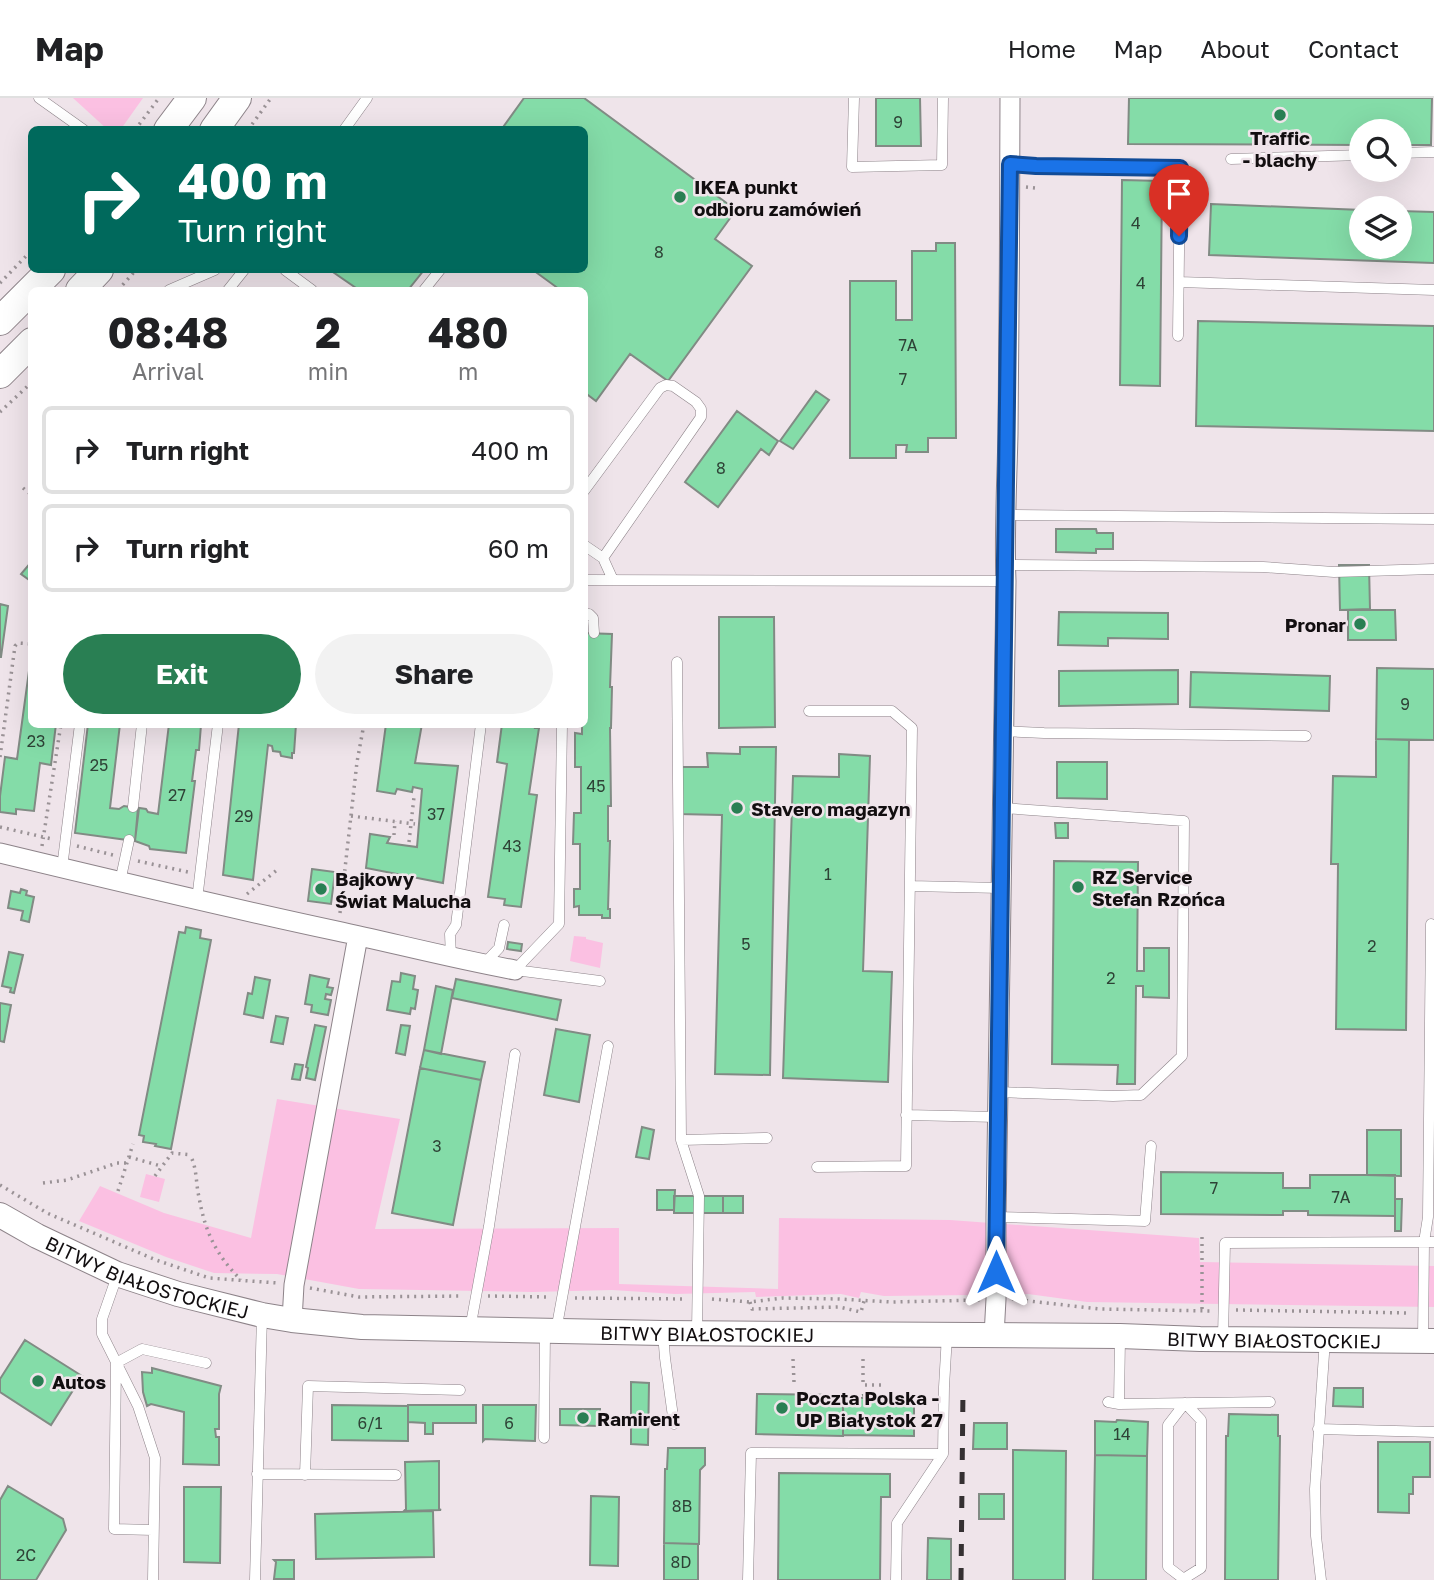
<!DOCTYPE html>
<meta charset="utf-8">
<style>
body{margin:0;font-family:"Golos Text",sans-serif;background:#f2f2f2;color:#202124;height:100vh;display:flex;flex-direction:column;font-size:26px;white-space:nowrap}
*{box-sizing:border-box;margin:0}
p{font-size:23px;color:#757577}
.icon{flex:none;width:38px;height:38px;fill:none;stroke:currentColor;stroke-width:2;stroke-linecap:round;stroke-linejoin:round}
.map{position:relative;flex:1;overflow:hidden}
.drawer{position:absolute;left:28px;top:189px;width:560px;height:441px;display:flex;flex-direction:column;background:#fff;border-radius:10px;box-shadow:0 7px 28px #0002}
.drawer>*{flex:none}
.top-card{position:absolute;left:28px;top:28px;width:560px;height:147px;border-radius:10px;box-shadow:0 7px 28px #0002;background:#00695c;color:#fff;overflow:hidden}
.tools{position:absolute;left:1349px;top:21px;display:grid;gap:14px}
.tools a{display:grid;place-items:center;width:63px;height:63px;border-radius:50%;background:#fff;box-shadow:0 7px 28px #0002;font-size:35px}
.pin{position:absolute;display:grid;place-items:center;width:60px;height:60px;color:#fff;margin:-72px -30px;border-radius:50% 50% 50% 0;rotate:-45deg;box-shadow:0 0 7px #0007}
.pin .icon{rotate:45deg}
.me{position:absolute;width:77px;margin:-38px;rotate:0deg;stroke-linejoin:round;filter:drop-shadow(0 0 5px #0008)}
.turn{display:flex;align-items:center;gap:24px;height:147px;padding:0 35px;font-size:32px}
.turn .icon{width:91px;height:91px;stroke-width:2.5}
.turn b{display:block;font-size:49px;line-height:60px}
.eta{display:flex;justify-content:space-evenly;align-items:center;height:119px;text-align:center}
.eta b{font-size:42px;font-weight:700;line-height:49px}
.action{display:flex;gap:14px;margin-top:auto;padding:14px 35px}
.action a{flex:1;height:80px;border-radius:42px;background:#297f53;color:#fff;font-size:28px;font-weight:700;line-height:80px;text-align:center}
.action a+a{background:#f2f2f2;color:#202124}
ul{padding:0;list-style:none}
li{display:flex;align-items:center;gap:21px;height:88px;margin:0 14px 10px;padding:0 21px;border:4px solid #e0e0e0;border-radius:10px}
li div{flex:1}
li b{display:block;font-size:26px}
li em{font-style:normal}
header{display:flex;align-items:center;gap:42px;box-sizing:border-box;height:98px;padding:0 35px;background:#fff;border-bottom:2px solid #e0e0e0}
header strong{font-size:33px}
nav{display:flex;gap:38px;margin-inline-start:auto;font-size:24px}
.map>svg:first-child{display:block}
.green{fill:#fbc0e2}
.building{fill:#84dca8;stroke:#818b84;stroke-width:2}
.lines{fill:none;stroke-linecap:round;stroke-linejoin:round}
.service-casing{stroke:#8d8389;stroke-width:11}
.minor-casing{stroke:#8d8389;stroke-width:21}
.tertiary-casing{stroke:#8d8389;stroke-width:26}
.secondary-casing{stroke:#8d8389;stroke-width:30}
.path{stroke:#9a9296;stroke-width:3.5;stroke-dasharray:2 5;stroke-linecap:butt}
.service{stroke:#fff;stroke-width:10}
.minor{stroke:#fff;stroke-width:19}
.tertiary{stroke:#fff;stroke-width:24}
.secondary{stroke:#fff;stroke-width:28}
.rail{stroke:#353032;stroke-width:5;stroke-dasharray:12 12;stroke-linecap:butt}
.route-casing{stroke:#114b97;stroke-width:18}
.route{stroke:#1a73e8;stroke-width:12}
.poi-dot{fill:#297f53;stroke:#efe4ea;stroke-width:2.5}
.labels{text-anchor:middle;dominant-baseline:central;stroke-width:5;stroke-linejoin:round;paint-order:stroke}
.number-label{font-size:16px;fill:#2e4236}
.poi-label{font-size:19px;font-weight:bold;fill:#120e10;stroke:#efe4ea;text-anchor:start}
.street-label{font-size:19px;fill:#120e10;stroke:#efe4ea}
</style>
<header>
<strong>Map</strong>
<nav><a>Home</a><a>Map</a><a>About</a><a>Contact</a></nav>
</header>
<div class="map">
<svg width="1434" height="1482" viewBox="0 0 1434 1482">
<rect width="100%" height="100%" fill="#efe4ea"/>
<path class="green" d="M73,0H143L121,31L108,32Z
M574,838L586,839V841L603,845L600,870L570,863Z
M277,1001L400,1021L375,1131L619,1130V1186L778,1191L779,1120L950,1122L1199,1140L1200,1164L1434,1168V1209L1087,1204L1028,1196L1014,1197L1012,1176L978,1178L975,1197L884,1198L861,1194L859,1200L841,1196L756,1199L755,1194L675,1196L612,1192L533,1194L359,1191L277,1176L214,1175L166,1159L79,1123L100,1088L164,1115L251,1140Z
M146,1076L165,1081L159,1104L140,1099Z"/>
<path class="building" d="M524,0H584L736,112L715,141L752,168L668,283L630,256L596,303L584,294V192H558L559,191L533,172H584V32H501Z
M876,0H920L921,48H876Z
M1129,0H1432L1431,47H1400V33H1362V47L1128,46Z
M1122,82L1162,83L1160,288L1120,287Z
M1211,106L1362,112V149H1400V113L1434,114V165L1209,157Z
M936,145H955L956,340H928V354H906L907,347H896V360H850V183H896V222H912V153H936Z
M330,172H424L408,192H359Z
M1198,223L1434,228V333L1196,328Z
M816,293L829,302L793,351L780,343Z
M737,313L778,343L769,357L761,351L718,409L685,384Z
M1056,431H1096L1097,435H1113V451H1096V455L1056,454Z
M32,463V484L21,476Z
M1339,467H1369L1370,511L1340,512Z
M0,506L8,508L1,559H0Z
M1348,512H1395L1396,542H1348Z
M1059,514L1168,515V541L1108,540V548L1058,547Z
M719,519H774L775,629L719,630Z
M584,535L612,536L610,589H612L611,630H610L611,708H608V743H610L608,811H610V820H602V817H579V808L574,809V791H580V746H573L574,715H581V669H575V635L582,636V626H584Z
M32,551V626H56L51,667L40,665L34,713L16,711V716L0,714V698L5,659L17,661Z
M1377,570L1434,571V642L1376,641Z
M1178,572V606L1059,608V573Z
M1191,574L1330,578L1329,613L1190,609Z
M88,626H120L110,710L119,711L124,708L138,710L135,743L75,735Z
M169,626L201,627L199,652H196L192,683H195L186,755L150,751L149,748L135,743L139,710L146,711L148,714L158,716Z
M239,626H296L294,655H292V660L281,658L280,654L273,653L272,648L268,647L253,782L223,777Z
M386,626H422L415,665L458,668L443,785L366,770L370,736L390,739L387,745L417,749L422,691L413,689L412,694L397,691L395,696L377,693Z
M502,626H536L535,630H539L529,696L537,697L521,809L504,807L505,801L488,799L507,666L497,664Z
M1376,641L1409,642L1406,932L1336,931L1338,766H1331L1333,678L1376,679Z
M740,649H776L770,977L715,976L722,717L679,716L680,669H708L707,655L740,656Z
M839,656L870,658L863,873L892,874L888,984L783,980L793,678L839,679Z
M1057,664H1107V701L1057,700Z
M1055,725H1068V740H1056Z
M1054,763L1138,764L1137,873H1144V850H1169V900L1143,899V888H1136L1135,986H1117L1118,967L1052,966Z
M312,771L335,774L331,806L308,803Z
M21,791L27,793L26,797L34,799L29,824L21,822L23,813L8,810L11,793L20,795Z
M186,829L201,832L200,840L211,842L171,1051L155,1048L156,1046L143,1044L144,1038L139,1037L179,834L185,835Z
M508,844L522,846L521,853L507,851Z
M9,854L23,857L14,895L10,894L11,890L2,888Z
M401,875L415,878L413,891L418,892L415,911L411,910L410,916L387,912L392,883L400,884Z
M310,877L329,881L327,889L333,890L331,897L326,896L325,901L331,902L328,917L311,914L312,907L305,906Z
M255,879L270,882L263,920L244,916L248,895L252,896Z
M456,881L561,902L557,922L452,900Z
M436,888L453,892L441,956L424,952Z
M0,905L11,907L4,944L0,943Z
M276,918L288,920L283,946L271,944Z
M315,927L326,929L315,982L306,980L308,970L306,969Z
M401,927L410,928L405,957L396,955Z
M556,931L590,937L579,1004L544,997Z
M424,952L485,964L481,982L420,970Z
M295,966L303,967L300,982L292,981Z
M420,970L481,982L453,1127L392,1115Z
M642,1029L654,1032L649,1061L636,1059Z
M1367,1032H1401V1078L1367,1077Z
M1161,1074L1283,1075V1090H1310V1077H1395V1118L1308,1117V1113H1283V1117L1161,1116Z
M657,1092H675L674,1112H657Z
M674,1098H723V1115H674Z
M723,1098H743V1115H723Z
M1395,1101H1402L1401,1133H1395Z
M25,1242L82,1278L51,1327L0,1294V1281Z
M152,1270L221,1288L219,1296V1331H215L216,1339H219V1367L183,1366L184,1314L151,1306L147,1308L143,1294L142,1274L152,1275Z
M631,1284L649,1285L648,1347L631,1346Z
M1334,1290H1363V1309L1333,1308Z
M757,1296L843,1297V1338L756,1336Z
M843,1297H852V1300H864L863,1297L914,1298V1338L843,1337Z
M332,1307L408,1308V1343L332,1342Z
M408,1307H476V1325H433V1336H425V1325L408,1324Z
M483,1307H536L535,1343L485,1341L483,1343Z
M560,1311H600V1328L560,1327Z
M1229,1316L1278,1317V1338H1280L1278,1482H1225L1226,1338H1228Z
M1117,1322L1148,1324L1147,1358L1095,1357V1323L1116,1324Z
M974,1325H1007V1351H973Z
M1378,1344H1430V1379H1413V1396H1409V1415L1378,1414Z
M668,1350H705V1367L700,1372L699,1446L664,1445L665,1371H667Z
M1013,1352L1066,1353L1065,1482H1013Z
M1095,1357L1147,1358L1146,1482H1093Z
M439,1363V1411L441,1412L404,1413L406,1411L405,1364Z
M779,1375L890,1376V1399H881L880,1482H778Z
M8,1388L63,1421L66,1432L36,1482H0V1402Z
M184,1389H221L220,1465L184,1464Z
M979,1396H1004V1421H979Z
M591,1398L619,1399L618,1468L590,1467Z
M433,1413L434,1459L316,1461L315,1416Z
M928,1440L951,1441V1482H927Z
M664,1445L698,1446V1482H664Z
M274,1462H294V1481H274L276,1464Z"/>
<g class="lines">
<g class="service-casing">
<path id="service" d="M39,0L84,32
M854,0L852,69L942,67L943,0
M344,32L367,0
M1400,55L1434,54
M1231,61L1362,57
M1010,66L1036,68L1180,70L1178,238
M285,172L312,192
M1179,184L1434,192
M169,192L215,172
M228,192L244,172
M424,192L440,172
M584,393L660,290L666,287L673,288L696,304L701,311V319L603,460
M1005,417L1434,421
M584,447L603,460L613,482
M1005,467L1263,469L1334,474L1434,471
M584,482L1006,483
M584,516H589L593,520L594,535
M677,564L681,1042L699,1098L697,1234
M809,613H892L912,630L906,1068L817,1069
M1003,633L1044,635L1306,638
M133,709L142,626
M62,770L80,626
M120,784L129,742
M910,788L1001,790
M197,802L218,626
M451,859L450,836L456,827L481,626
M484,866L499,850L504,827
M515,872L559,826L562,626
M515,872L600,883
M998,994L1113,998L1141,997L1182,958L1184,723L1003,710
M906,1017L998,1019
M681,1042L767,1040
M996,1119L1145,1123L1151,1048
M117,1178L102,1221V1236L138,1308L155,1360L153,1482
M470,1231L489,1128L515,956
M556,1233L608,948
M663,1235L665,1260L674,1326
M1223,1240L1225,1145L1434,1144
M1423,1241L1424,1144L1428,1119L1431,826
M1108,1304L1119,1306L1270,1304
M1119,1306L1120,1240
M1318,1331L1434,1334
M544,1340L545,1233
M257,1376L396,1377
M305,1377L308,1288L460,1292
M153,1432L114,1431L116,1265L142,1251L206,1265
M1185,1480L1201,1470V1322L1185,1305L1168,1327V1469L1185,1482
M255,1482L262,1217
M748,1482L751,1355L943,1356
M896,1482L897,1425L943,1356L944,1289L947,1237
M1321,1482L1316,1438L1315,1391L1325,1241"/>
</g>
<g class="minor-casing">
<path id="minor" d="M0,755C112,782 224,809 337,833C397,846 455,861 515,872
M292,1222L294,1187L358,838
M994,1238L996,1201V1119L1006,483C1004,434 1007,384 1008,335C1009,223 1010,112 1010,0"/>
</g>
<g class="tertiary-casing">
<g id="tertiary">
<path id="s1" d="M0,1117L37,1138L117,1176L178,1196L262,1217L292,1222L362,1229L663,1235L1120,1238L1200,1241L1434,1243"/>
</g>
</g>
<g class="secondary-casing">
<path id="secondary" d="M168,32L192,0
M214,32L237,0
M80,192L99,172
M0,223L51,172
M0,276L32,244"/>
</g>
<path class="path" d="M135,32L159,0
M248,32L271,0
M1026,89L1036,90
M0,185L32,152
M118,192L136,172
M0,314L32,284
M23,390L29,395
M0,659L15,548L18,545L32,546
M351,718L415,726
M0,729L52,741
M394,737L395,723
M409,744L414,699
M42,748L61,626
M77,748L113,757
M138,763L188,774
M247,796L277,772
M340,815L357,664L364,626
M129,1059L161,1068
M192,1061C197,1073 196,1087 199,1099C205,1134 216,1157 241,1182
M155,1078L172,1055L192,1057
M43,1085L67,1082L117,1065H127
M0,1087L47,1115L156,1162L209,1180L278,1185
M118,1093L133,1046
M1202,1139V1213
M310,1190L359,1199L463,1198
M488,1198L550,1199
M575,1200L687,1201
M712,1201L750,1204L783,1200L839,1201L891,1204L980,1202
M1012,1201L1099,1211L1210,1213
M750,1204L752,1211L839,1209L861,1214L864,1203
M1236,1212L1410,1215
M793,1261L794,1284
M863,1261V1287H885"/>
<use href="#service" class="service"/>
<use href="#minor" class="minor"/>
<use href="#tertiary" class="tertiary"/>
<use href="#secondary" class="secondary"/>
<path class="rail" d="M961,1482L963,1291"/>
</g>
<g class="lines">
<g class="route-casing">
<path id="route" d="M996,1174L1010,66L1036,68L1180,70L1179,138"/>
</g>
<use href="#route" class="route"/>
</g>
<g class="poi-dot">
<circle cx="1280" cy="17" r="7"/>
<circle cx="680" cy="99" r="7"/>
<circle cx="1360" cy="526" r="7"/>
<circle cx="737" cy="710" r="7"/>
<circle cx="1078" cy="789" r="7"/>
<circle cx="321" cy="791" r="7"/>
<circle cx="38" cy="1283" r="7"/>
<circle cx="782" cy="1310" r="7"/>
<circle cx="583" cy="1320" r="7"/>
</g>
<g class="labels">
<g class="number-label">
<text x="898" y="24">9</text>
<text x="1136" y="125">4</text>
<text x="659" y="154">8</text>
<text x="1141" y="185">4</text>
<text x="908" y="247">7A</text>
<text x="903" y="281">7</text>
<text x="721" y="370">8</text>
<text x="1405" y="606">9</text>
<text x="36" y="643">23</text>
<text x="99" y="667">25</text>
<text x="596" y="688">45</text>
<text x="177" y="697">27</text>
<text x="436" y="716">37</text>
<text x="244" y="718">29</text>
<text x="512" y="748">43</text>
<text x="828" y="776">1</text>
<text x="746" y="846">5</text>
<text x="1372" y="848">2</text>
<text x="1111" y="880">2</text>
<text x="437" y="1048">3</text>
<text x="1214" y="1090">7</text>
<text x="1341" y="1099">7A</text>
<text x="370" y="1325">6/1</text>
<text x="509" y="1325">6</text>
<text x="1122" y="1336">14</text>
<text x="682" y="1408">8B</text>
<text x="26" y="1457">2C</text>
<text x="681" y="1464">8D</text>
</g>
<g class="poi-label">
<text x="1280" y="39" text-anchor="middle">Traffic<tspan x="1280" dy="22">- blachy</tspan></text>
<text x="694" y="88">IKEA punkt<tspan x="694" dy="22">odbioru zamówień</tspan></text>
<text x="1346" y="526" text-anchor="end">Pronar</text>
<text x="751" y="710">Stavero magazyn</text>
<text x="1092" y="778">RZ Service<tspan x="1092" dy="22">Stefan Rzońca</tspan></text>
<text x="335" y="780">Bajkowy<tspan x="335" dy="22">Świat Malucha</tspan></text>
<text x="52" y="1283">Autos</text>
<text x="796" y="1299">Poczta Polska -<tspan x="796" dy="22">UP Białystok 27</tspan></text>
<text x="597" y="1320">Ramirent</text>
</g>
<g class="street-label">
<text stroke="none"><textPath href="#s1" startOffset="161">BITWY BIAŁOSTOCKIEJ</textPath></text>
<text stroke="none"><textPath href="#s1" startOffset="728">BITWY BIAŁOSTOCKIEJ</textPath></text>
<text stroke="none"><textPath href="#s1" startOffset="1295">BITWY BIAŁOSTOCKIEJ</textPath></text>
</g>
</g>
</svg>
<div class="tools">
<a><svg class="icon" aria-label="search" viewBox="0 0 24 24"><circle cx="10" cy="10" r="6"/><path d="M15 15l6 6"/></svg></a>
<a><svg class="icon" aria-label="layers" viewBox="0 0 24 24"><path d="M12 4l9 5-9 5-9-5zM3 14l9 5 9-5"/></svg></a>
</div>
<div class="pin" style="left:1179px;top:138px;background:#d93025"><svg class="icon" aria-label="arrive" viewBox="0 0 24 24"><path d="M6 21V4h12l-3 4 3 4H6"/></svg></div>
<svg class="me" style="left:996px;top:1174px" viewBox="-20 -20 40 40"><path d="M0-17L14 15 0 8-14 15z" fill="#1a73e8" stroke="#fff" stroke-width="4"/></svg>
<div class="top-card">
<div class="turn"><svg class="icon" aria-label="right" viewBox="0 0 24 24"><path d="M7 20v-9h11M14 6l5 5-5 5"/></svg><div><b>400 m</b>Turn right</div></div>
</div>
<section class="drawer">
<div class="eta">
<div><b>08:48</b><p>Arrival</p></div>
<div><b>2</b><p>min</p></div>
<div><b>480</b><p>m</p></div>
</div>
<ul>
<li><svg class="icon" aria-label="right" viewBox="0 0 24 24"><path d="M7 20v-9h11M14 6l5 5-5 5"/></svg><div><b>Turn right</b></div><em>400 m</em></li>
<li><svg class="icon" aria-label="right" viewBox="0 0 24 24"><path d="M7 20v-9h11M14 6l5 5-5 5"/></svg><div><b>Turn right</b></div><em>60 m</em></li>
</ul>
<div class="action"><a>Exit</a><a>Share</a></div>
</section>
</div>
